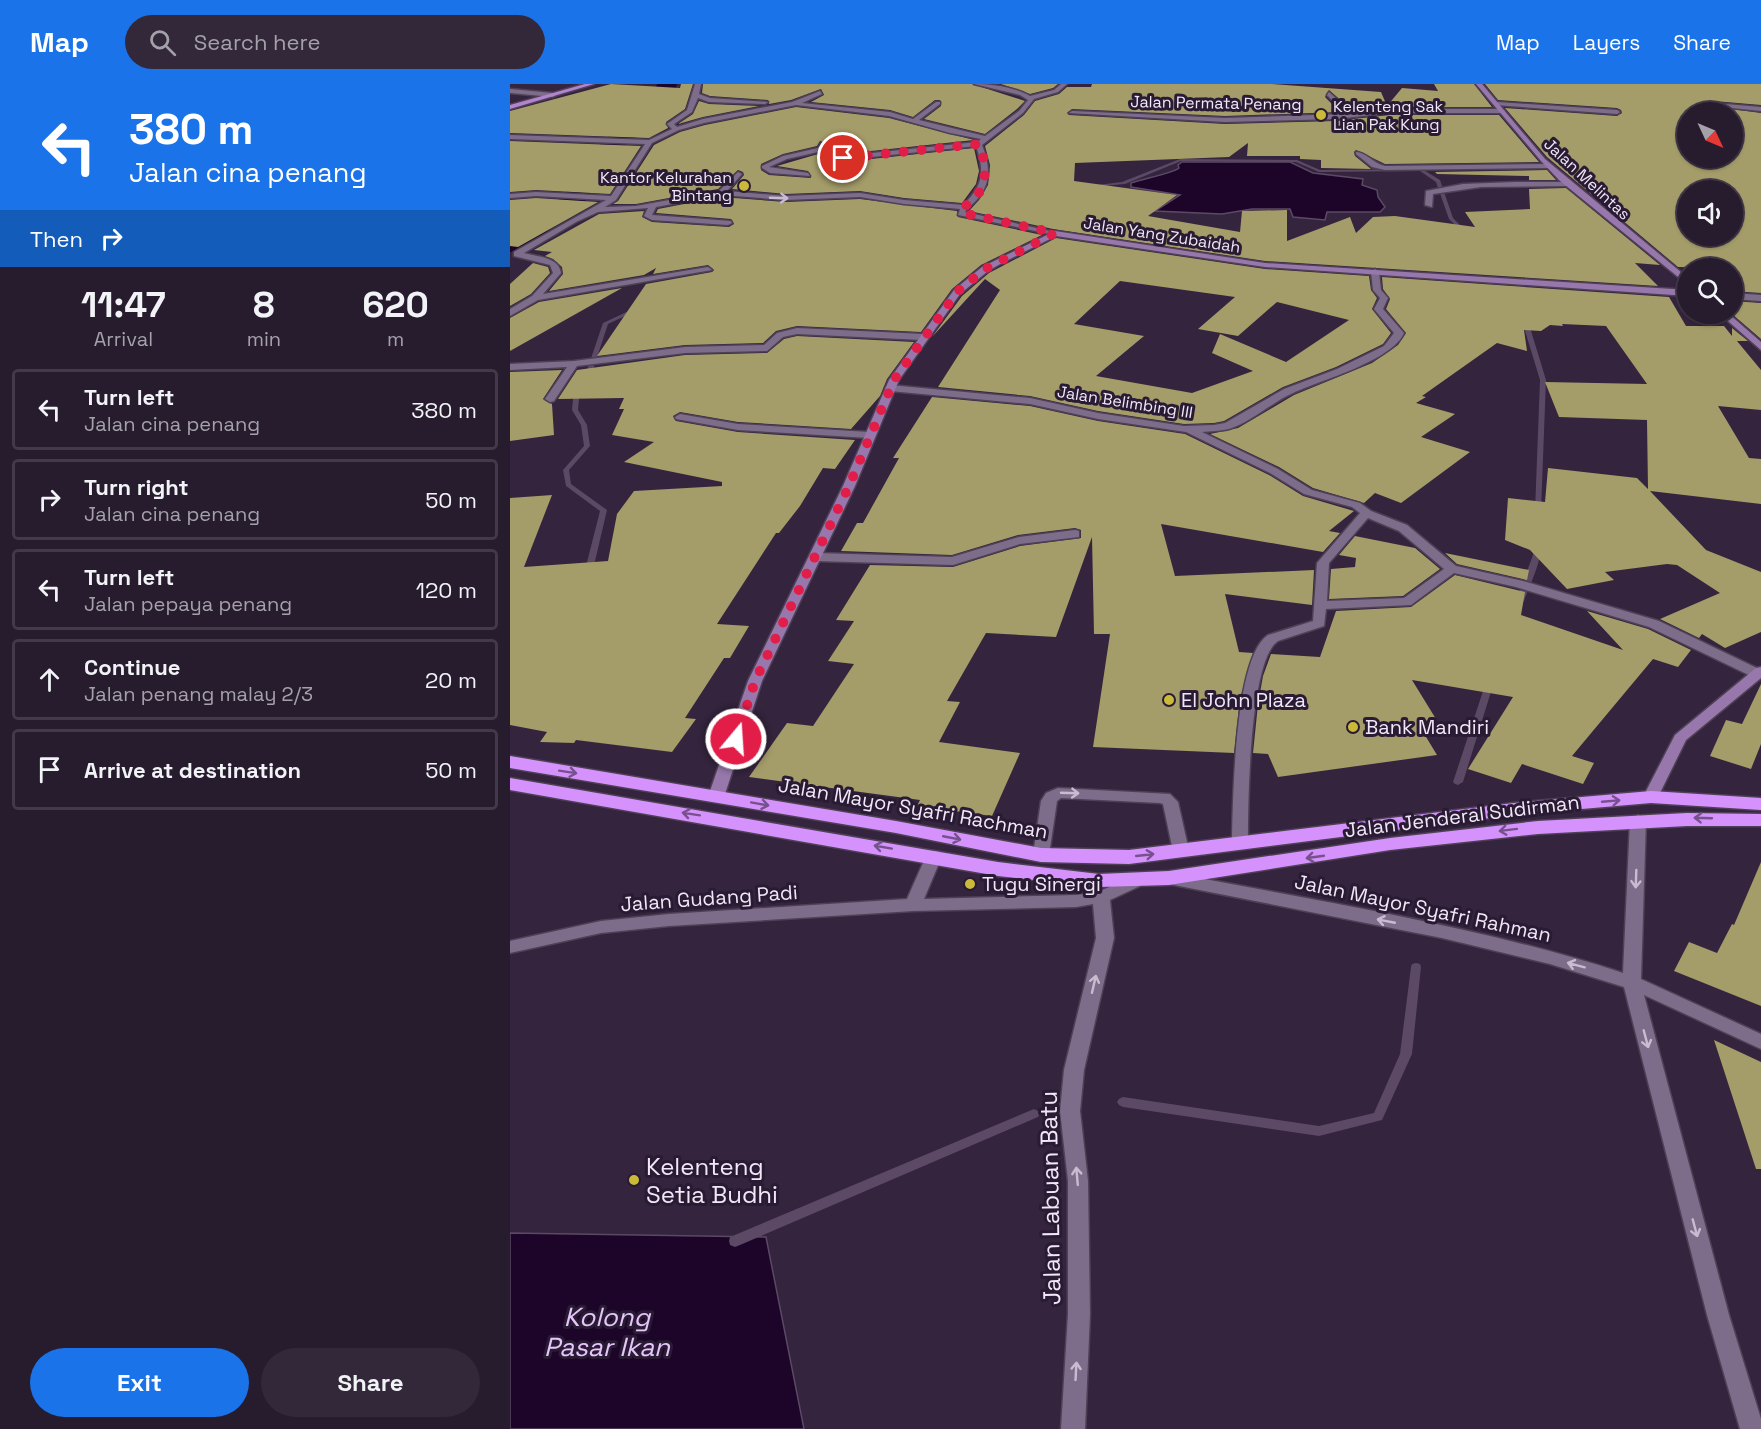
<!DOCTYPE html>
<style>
body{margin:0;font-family:"Space Grotesk",sans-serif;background:#33283a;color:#f1f3f6;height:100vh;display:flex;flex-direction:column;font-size:22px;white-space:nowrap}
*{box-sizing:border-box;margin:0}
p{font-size:20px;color:#a4a1aa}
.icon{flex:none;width:33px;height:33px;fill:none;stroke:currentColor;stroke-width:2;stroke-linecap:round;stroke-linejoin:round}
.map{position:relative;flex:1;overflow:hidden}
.sheet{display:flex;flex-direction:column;background:#271b2e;width:510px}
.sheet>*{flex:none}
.guide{background:#1a73e8;color:#fff;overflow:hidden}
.needle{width:39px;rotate:134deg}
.tools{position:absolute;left:1167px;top:18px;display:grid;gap:12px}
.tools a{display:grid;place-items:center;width:66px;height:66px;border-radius:50%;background:#271b2e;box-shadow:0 2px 4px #0004,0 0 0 2px #43394a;font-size:30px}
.pin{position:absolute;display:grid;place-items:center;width:51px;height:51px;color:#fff;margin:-26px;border:3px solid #fff;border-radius:50%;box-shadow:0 2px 6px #0007}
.me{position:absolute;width:66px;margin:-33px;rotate:18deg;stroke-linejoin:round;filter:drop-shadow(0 0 4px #0008)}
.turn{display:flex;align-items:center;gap:21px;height:126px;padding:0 30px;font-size:27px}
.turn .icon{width:78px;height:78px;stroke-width:2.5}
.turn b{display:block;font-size:42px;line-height:51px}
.then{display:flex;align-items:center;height:57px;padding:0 30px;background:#0003;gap:12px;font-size:22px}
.eta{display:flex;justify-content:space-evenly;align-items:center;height:102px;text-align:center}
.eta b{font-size:36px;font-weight:600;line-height:42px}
.action{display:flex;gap:12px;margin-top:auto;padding:12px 30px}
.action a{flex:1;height:69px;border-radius:36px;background:#1a73e8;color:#fff;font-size:24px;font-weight:600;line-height:69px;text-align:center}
.action a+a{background:#33283a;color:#f1f3f6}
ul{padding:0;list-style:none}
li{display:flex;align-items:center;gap:18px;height:81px;margin:0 12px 9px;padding:0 18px;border:3px solid #43394a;border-radius:6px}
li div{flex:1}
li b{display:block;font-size:22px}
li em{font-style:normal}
header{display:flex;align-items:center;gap:36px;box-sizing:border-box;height:84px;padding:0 30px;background:#1a73e8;color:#fff}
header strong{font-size:28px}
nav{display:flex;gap:33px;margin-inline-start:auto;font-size:21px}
.search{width:420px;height:54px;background:#33283a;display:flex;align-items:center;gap:15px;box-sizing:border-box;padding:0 21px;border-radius:33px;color:#a4a1aa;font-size:22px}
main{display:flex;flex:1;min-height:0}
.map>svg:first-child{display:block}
.water{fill:#1c0528;stroke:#5c4966;stroke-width:1.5}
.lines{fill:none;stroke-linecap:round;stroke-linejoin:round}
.stream{fill:#5c4966;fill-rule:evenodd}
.river{fill:#1c0528;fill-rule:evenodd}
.building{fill:#a49c69;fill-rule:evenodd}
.lane-casing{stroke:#4e4156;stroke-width:3}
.street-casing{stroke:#4e4156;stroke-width:3}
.secondary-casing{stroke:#4e4156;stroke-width:3}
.primary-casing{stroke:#4e4156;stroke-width:3}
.highway-casing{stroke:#4e4156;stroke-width:3}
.lane{fill:#7e6d8a;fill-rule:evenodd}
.street{fill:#7e6d8a;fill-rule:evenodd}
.secondary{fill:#9878ac;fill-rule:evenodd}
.primary{fill:#b283cf;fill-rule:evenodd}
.highway{fill:#d592fd;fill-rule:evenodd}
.oneway{stroke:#c9bcd1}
.oneway2{stroke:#76518e}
.route{stroke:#e11d48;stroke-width:10;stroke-dasharray:0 18}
.poi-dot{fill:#cbba39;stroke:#291b33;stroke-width:2}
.labels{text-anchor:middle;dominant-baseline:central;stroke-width:6;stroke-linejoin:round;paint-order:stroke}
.far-street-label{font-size:16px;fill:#f1e7f7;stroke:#291b33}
.far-poi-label{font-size:16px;fill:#f1e7f7;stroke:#291b33;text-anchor:start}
.poi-label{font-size:20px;fill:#f1e7f7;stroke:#291b33;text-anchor:start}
.street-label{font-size:20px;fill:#f1e7f7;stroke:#291b33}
.near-poi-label{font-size:24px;fill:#f1e7f7;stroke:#291b33;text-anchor:start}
.near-street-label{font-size:24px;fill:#f1e7f7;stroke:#291b33}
.near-water-label{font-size:26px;font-style:italic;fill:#e5c5fa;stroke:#291b33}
</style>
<header>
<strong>Map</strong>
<div class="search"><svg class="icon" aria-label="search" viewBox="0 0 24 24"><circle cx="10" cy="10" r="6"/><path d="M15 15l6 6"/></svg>Search here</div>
<nav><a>Map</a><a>Layers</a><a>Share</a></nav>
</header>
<main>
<section class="sheet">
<div class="guide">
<div class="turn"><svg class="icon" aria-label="left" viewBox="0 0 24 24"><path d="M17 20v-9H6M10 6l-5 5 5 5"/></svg><div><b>380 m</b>Jalan cina penang</div></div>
<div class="then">Then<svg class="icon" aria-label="right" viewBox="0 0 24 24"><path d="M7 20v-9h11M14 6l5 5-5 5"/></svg></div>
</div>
<div class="eta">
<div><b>11:47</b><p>Arrival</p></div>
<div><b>8</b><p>min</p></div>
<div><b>620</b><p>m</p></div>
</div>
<ul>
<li><svg class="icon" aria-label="left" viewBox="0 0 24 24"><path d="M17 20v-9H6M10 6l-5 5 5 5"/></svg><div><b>Turn left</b><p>Jalan cina penang</p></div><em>380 m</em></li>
<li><svg class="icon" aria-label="right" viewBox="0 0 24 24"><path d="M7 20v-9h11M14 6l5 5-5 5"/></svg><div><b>Turn right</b><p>Jalan cina penang</p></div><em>50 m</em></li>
<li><svg class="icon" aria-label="left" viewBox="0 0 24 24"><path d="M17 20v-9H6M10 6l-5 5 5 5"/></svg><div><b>Turn left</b><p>Jalan pepaya penang</p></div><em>120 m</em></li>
<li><svg class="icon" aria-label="ahead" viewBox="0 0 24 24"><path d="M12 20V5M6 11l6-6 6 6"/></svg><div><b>Continue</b><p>Jalan penang malay 2/3</p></div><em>20 m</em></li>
<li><svg class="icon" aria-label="arrive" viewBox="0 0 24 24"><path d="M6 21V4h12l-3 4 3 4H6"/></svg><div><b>Arrive at destination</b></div><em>50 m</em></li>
</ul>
<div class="action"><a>Exit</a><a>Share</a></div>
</section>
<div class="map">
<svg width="1251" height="1345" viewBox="0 0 1251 1345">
<rect width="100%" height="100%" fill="#34243d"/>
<path class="water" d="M672,78H780L803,89L853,95L852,101L867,106L868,113L875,123L870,128H817L815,136L783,133L780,125H742L712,130L645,127L670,111L621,103V99C632,95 664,89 669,84L668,81Z
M0,1149L256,1153L294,1345H0Z"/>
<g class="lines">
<path class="stream" d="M670,75L787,76L810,86L912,85L930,96L943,134L957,148L953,149L939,135L926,98L910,87L809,88L786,78L671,77L615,100L581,103L579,102L612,98Z
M123,225L128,226L98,240L80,295L75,296L74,295L93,239Z
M1015,235L1018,237L1036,296L1031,427L1028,429L1025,427L1030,296L1012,237Z
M67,302L70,304L68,326L77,341L80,362L59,386L61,400L97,426L82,490L78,492L74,490L90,427L56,402L53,386L74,362L71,341L62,326L64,304Z
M1024,460H1030C1033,476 1019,502 1014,517L1010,519H1007L1006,517L1023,471Z
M980,595L984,598L953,698L948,701L945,700L943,698L976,598Z
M906,879L910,880L911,883L902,970L872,1036L809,1052L613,1023L609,1021L607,1018L609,1015L613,1013L809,1042L864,1029L890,970L901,883L902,880Z
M524,1025L528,1027L530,1030L528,1033L230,1161L225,1163L220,1161L219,1157L220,1153Z"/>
<path class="river" d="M147,0H167L157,32L109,66L70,125L10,166L0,168V148L52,113L93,56L139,24Z"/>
</g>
<path class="building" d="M101,0L170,4L171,0H183L175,25L156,38L158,44L139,54L0,49V27Z
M193,0H462L515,17L507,25L475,50L414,35L431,22L430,16H425L403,33L380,26L301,18L314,11L311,5L281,16L259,20L258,16L200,12L192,9Z
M491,0H548L543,4L520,10Z
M582,0H762L871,8L877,22L892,4L928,7L924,0H964L982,23H880L843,27L819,6L815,13L830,28L715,32L562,25L557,29L559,31L715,40L825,37L880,31H989L1029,78L875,80L846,66L844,68L845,72L861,85L811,84V76L790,75V72H737L738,59L719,73L565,79L564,97L667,111L638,132L730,148L732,127L777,126V157L840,133L846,149L863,133L885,132L965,143L955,128L1020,125L1019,105L1056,104L1150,181L1125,179L1148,202L755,177L543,145L459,127L469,116L478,101L480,81L475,62L514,31L525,17L549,10L557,3H581Z
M975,0H1251V21L1204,17L1200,22L1251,29V209L1222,207V184L1168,183L1037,73L995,24L1107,32L1112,29L1111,26L1107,24L988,16ZM1178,28H1222V76L1178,74ZM1178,106H1222V152H1178Z
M189,17L199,20L249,22L193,33L168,40L183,30Z
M286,23L379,34L464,56L333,70L316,65L315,59L310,57L307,62L273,70L251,80V86L259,91L301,94L298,87L267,82L308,70L333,78L464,64L469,87L466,100L452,119L394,114L350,107L276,110L222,105L234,91L233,88L228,86L208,105L126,120H103L108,117L144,61L170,48L195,41Z
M0,57L131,62L100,110L26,106L0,108Z
M1037,86L1046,96H1019V92L927,90L925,88Z
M211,113L276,118L350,115L447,127L448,133L532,151L471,181L442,205L411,248L287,242L266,247L253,259L175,261L87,272L136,200L202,188L204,186L198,181L143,190L146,184L134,191L39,207L53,190L52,183L43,175L35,172L42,168L24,166L89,130L134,127L132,133L142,138L219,143L224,140L221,135L146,129L148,125Z
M26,114L88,118L8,163L0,162V116Z
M546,154L755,185L859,192L861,206L867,214L862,225L881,249L873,260L826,283L773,303L714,337L704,339L674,340L588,327L520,312L428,303L490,206L475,195L422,253L452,212L479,189ZM610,197L725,213L688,245L728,252L767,218L839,236L776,278L710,250L702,269L743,287L682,309L586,292L634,252L564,240Z
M23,179L38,183L40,189L21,210L0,222V200Z
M872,193L1159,213L1176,242H1214L1222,252V244L1238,257H1227L1251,286V326L1208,322L1239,374L1251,375V420L1140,407L1196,466L1251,488V548L1215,564L1192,550L1189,554L1150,535L1210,509L1167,481L1157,480L1095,488L1104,496L1057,505L1020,466L995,456L998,414L1035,418L1038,384L1127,394L1138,405L1137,336L1049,333L1035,298L1137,300L1096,242L1052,240L1053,242L1040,241L1031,247L1014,246L1017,267L987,259L912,312L916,313L906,319L945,330L911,353L960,368L891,419L865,409L854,419L803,404L769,383L700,350L728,344L784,311L862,279L888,261L896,249L876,225L880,215L873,205Z
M112,204L0,267V234L29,218Z
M1222,217L1251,219V255L1222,230Z
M287,252L404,258L377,295L370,312L341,345L228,338L170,328L163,332L166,337L228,348L345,356L325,385L313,384L290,422L269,449H266L207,540L239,542L220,574H214L175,634L186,635L162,668L66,656L64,659L30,658L37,648L0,641V414L42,411L14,483L98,477L107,430L124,407L212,402V398L114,378L144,358L102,351L114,325H109L114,314L48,315L67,286L175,271L257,269L274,255Z
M52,286L33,315L42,320L44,351L0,357V288Z
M422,313L520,322L588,337L675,350L759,391L793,412L844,427L819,447L830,449L813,468L651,440L665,492L804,486L802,521L715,510L729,568L743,569L730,615L724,669L583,663L600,550H584L582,453L546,553L476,549L437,617L450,618L429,658L510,669L482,732L407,722L410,716L239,693L277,639L303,642L344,580L318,577L344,537L326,536L360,481L443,483L510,462L571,454V446L565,444L508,451L442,471L331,467L347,439H353L389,374H383Z
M845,452L905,464L930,485L893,512L819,515L821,485L845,483L846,474L829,471Z
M935,469L1019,486L1017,496L947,480Z
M945,491L1015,508L1011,531L1113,566L1077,527L1138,545L1181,566L1168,583L1143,575L1062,672L1084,679L1073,700L1012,680L1001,699L958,685L1003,613L902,596L926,635L907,638L927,671L768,693L758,670L743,669L748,620L753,592L761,570L810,573L826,527L901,523Z
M1251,600V660L1241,685L1200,672L1216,636L1232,640Z
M1251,778V922L1164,887L1179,858L1207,869L1222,840L1224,841Z
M1204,956L1251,978V1085H1246Z"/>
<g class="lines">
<g class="lane-casing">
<path id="lane" d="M846,68C856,68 864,80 875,82L1040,80L1043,82L1040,84L875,86L862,83L846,70Z
M1006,98H1059L1063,100L1059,102L971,103L923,110L922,123L915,121L916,107L953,100Z
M548,704L660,710L668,718L679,767L677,771H665L663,767L653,720L650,719L551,714L547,717L539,771L537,775H525L523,771L531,717L536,709Z"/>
</g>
<g class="street-casing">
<path id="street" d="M185,0H191L189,10L200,14L258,18L255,20L199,18L188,14L182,28L164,40L167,43L193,35L282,18L310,7L312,10L292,19L380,28L403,35L426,18H430V20L409,36L475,52L509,27L518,16L510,11L464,0C481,0 505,3 520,12L544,6L551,0H557L548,8L524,15L513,29L472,61C479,78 482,97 469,113C465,119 459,122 455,128L549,149L545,151L448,131L450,125L394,120L350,113L276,116L211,111L146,123L142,131L221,137L222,139L218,141L142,136L134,132L138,124L88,128L66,138L14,169C28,173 49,173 51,189L33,210L198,183L202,186L28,216L0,232V225L22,212L43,189L40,181L4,172V168L96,116L26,112L0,114V110L26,108L101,112L135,60L0,55V51L139,56L162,45L157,40L177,26ZM286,21L379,32L440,49L471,55L467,58L333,72L314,67V61L311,59L308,64L273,72L252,82V84L260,89L300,92L298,89L259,83L277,75L308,68L333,76L466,62C475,88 473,102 453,121L394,116L350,109L276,112L217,107L232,90L228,88L209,107L126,122L95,123L106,116L142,59L169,46L194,39Z
M0,5L43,9L46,11L43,13L0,9Z
M819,8L842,29L880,25H992L995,27L992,29H880L825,35L715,38L559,29L562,27L715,34L835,30L817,11Z
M987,18L1107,26L1110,28L1107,30L985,21Z
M1204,19L1251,23V27L1202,22Z
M865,185L869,188L871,206L878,214L873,225L894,249C882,277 811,296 783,309C762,318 740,339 719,345C710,347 701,347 692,348L768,385L802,406L850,419L861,427L897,441L946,482L1013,497L1149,537L1251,586V593H1243L1139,543L1006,503L944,489L901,521L816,525L814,542L768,557C739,576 738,721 738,758L736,762H724L722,758C723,717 724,573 758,551L803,537L807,479L850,429L842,423L794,410L760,389L676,348L588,335L520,320L380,307L375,304L380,301L520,314L588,329L674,342L704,341L715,339L774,305L827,285L874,262L884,249L864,225L870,214L863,206L861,188ZM858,434L889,447L934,485L894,514L817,517L819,479Z
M1222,209L1251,211V217L1222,215Z
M287,244L413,250L418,253L413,256L287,250L273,253L257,267L175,269L67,282L44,317L40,318L35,315L57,283L0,286V280L64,277L175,263L254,261L267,249Z
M170,330L228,340L359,348L364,351L359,354L228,346L166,335L165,333Z
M565,446L569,447V453L510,460L443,481L306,477L300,473L306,469L442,473L509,453Z
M1128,731L1136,736L1131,895L1251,950V965L1134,911L1219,1231L1251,1335V1345H1230L1197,1231L1114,903L1040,880L932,854L659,800L653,798L651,794L653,790L659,788C811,818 966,841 1113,889L1120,736Z
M424,767L430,768L432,772L414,815L566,811L588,808L624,792L630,794L632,798L630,802L600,816L604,854L574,986L570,1027L578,1097L580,1230L575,1345H551L558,1230V1097L550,1027L554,986L586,854L583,820L566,823L403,827L159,842L91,849L0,869V857L91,837L159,830L397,815L416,772L418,768Z"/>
</g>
<g class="secondary-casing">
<path id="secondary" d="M966,0H972L1035,75L1178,194V201L1049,96L1031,77Z
M545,147L755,179L1178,206V212L755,183L546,152L492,179L478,187L450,210L389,296L345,402L252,597L214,713L206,718L201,717L198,713L238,597L333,402L379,296L444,206L472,183Z
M1210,230H1219L1251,258V266Z
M1251,583V594L1176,656L1146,717H1136L1133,713L1165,651L1246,584Z"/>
</g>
<g class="primary-casing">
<path id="primary" d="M75,0H84L0,25V21Z"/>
</g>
<g class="highway-casing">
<path id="highway" d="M0,672L386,737L531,764L619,766L1004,719L1141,707L1251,714V726L1141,719L1004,731L619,780L531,778L386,749L0,684Z
M0,694L488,778L589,790L659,787L880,754L1028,737L1177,729L1251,730V742H1177L1028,750L880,766L659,801L589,803L488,792L0,706Z"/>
</g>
<use href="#lane" class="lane"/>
<use href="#street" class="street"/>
<use href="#secondary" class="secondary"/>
<use href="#primary" class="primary"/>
<use href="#highway" class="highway"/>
</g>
<defs><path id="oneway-shaft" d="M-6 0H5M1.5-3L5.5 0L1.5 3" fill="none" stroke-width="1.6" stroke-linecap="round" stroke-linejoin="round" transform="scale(1.5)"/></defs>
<g class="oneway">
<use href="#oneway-shaft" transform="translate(269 114) rotate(2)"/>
<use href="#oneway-shaft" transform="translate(560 709) rotate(2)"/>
<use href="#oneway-shaft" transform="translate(1126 795) rotate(92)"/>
<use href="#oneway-shaft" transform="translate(876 837) rotate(-169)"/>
<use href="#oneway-shaft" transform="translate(1066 881) rotate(-165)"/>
<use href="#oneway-shaft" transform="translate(584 900) rotate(-77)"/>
<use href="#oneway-shaft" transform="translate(1136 955) rotate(75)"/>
<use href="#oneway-shaft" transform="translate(567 1092) rotate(-95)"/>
<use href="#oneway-shaft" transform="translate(1185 1144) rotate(75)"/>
<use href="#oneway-shaft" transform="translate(566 1287) rotate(-87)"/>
</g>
<g class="oneway2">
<use href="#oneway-shaft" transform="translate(58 688) rotate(9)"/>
<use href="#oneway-shaft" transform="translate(1101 717) rotate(-5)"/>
<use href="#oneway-shaft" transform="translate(250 720) rotate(10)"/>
<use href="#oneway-shaft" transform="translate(181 730) rotate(-171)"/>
<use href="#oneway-shaft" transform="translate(1193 734) rotate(-178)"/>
<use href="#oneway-shaft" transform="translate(998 746) rotate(173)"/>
<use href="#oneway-shaft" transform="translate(442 754) rotate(11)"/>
<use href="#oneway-shaft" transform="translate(373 763) rotate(-170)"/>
<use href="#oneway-shaft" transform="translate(635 771) rotate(-6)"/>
<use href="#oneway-shaft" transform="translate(805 773) rotate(172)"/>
</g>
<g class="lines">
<path class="route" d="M226,655L245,597L339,402L384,296L447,208L475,185L545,149L452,129C454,121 461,118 467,111C479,98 475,75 469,60L333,74"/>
</g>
<g class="poi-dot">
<circle cx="811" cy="31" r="6"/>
<circle cx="234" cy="102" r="6"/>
<circle cx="659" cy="616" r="6"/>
<circle cx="843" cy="643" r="6"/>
<circle cx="460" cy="800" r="6"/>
<circle cx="124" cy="1096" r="6"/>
</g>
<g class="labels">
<g class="far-street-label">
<text transform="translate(706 19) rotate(1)">Jalan Permata Penang</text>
<text transform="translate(1077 95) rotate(43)">Jalan Melintas</text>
<text transform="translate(652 151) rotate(9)">Jalan Yang Zubaidah</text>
<text transform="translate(615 318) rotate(9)">Jalan Belimbing III</text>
</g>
<g class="far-poi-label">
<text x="823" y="22">Kelenteng Sak<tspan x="823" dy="18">Lian Pak Kung</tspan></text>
<text x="222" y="93" text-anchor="end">Kantor Kelurahan<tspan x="222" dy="18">Bintang</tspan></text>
</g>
<g class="poi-label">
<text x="671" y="616">El John Plaza</text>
<text x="855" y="643">Bank Mandiri</text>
<text x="472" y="800">Tugu Sinergi</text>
</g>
<g class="street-label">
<text transform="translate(403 724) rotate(10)">Jalan Mayor Syafri Rachman</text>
<text transform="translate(952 732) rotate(-7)">Jalan Jenderal Sudirman</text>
<text transform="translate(199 814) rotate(-4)">Jalan Gudang Padi</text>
<text transform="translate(913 824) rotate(12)">Jalan Mayor Syafri Rahman</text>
</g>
<g class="near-poi-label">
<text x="136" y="1082">Kelenteng<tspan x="136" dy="28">Setia Budhi</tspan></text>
</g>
<g class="near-street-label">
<text transform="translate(540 1114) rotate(-91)">Jalan Labuan Batu</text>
</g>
<g class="near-water-label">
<text x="97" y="1233">Kolong<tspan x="97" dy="30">Pasar Ikan</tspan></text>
</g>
</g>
</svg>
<div class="tools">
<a><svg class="needle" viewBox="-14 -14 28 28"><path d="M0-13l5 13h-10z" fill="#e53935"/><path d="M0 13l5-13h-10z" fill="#a4a1aa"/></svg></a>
<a><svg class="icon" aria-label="sound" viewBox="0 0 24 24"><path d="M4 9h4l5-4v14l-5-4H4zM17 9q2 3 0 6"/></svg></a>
<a><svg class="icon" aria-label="search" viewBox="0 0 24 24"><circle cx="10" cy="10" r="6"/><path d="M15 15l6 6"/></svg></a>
</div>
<div class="pin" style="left:333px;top:74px;background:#d93025"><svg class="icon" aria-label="arrive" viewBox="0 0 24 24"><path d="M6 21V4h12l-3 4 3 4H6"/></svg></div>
<svg class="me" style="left:226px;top:655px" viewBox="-20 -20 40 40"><circle r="17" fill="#e11d48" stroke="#fff" stroke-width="3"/><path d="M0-11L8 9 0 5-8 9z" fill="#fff"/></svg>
</div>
</main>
